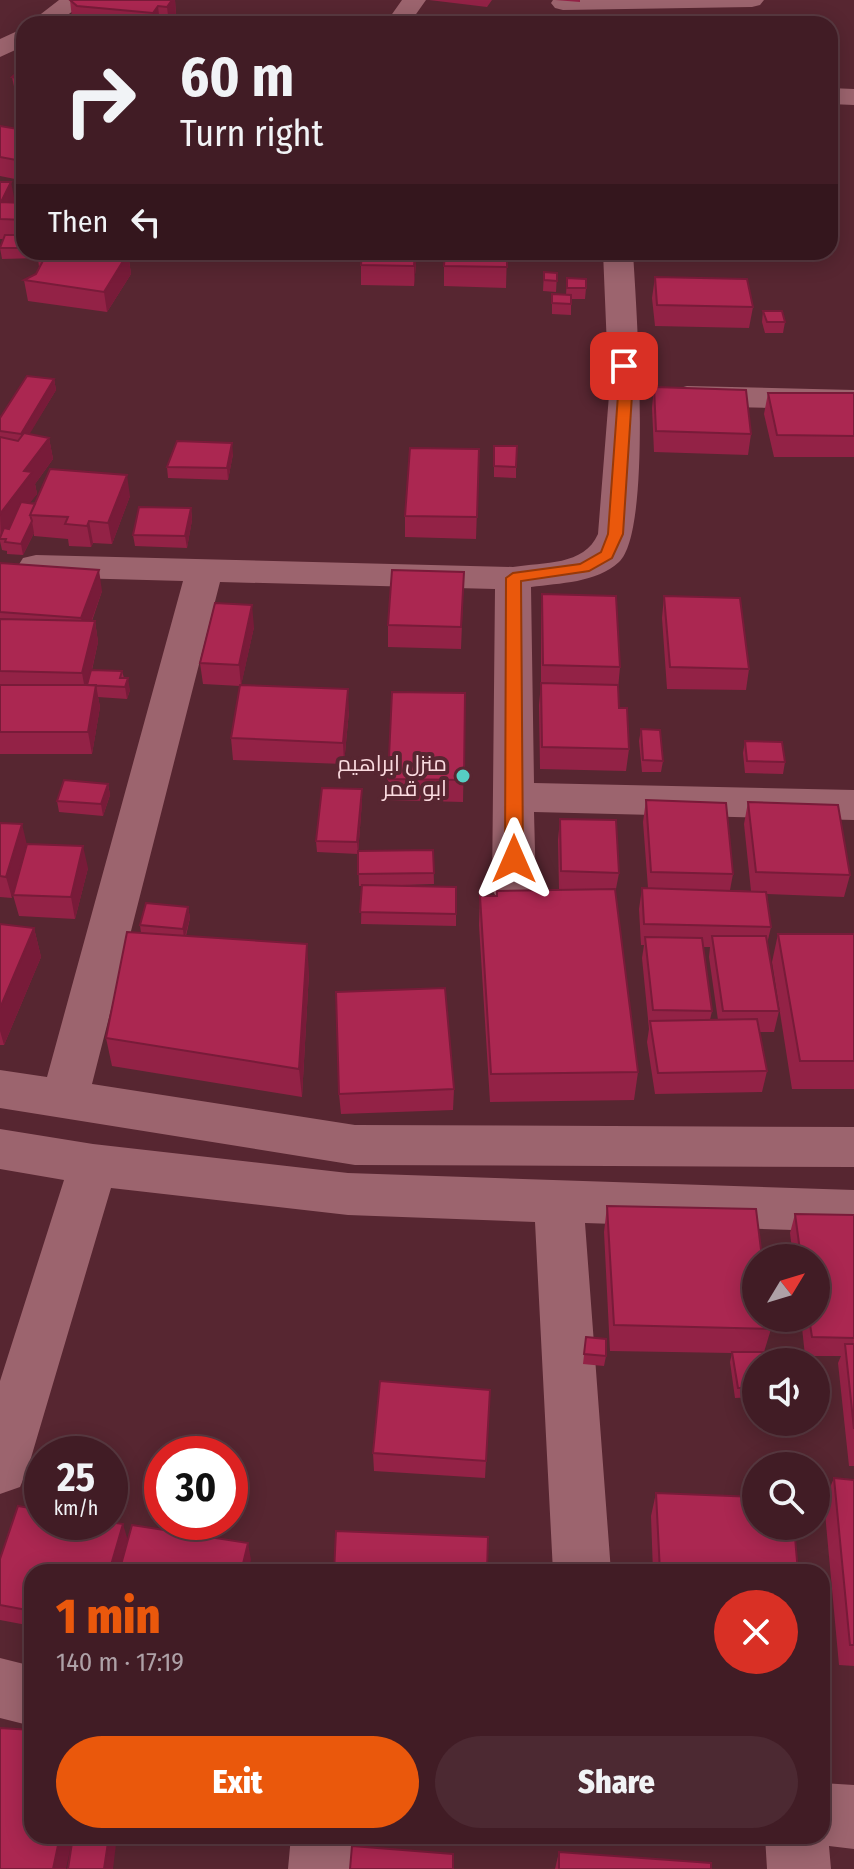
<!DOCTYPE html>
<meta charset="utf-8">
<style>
body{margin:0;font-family:"Fira Sans Condensed",Cairo,sans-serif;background:#4c2932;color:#f1f3f6;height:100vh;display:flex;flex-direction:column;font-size:30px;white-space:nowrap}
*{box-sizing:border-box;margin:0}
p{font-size:26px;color:#aea1a7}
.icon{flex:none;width:44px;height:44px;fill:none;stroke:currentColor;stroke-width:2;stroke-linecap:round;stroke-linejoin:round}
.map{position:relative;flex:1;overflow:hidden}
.details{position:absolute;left:24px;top:1564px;width:806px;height:280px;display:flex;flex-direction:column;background:#411c25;border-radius:24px;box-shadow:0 4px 20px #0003,0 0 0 2px #5a3a42}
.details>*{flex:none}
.guide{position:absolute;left:16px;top:16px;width:822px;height:244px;border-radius:24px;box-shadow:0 4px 20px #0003,0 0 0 2px #5a3a42;background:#411c25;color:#f1f3f6;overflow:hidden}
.needle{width:52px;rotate:52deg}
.tools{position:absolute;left:742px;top:1244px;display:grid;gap:16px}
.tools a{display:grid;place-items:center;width:88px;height:88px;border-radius:50%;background:#411c25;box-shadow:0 4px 20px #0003,0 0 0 2px #5a3a42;font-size:40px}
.speed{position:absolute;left:24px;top:1436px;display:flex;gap:16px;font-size:40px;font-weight:700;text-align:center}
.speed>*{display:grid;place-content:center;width:104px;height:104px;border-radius:50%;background:#411c25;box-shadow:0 4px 20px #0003,0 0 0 2px #5a3a42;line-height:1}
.speed small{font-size:20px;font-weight:400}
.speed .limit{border:12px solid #d22;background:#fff;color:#111}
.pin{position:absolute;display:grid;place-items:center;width:68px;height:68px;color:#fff;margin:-34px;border-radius:16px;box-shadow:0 4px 12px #0006}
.me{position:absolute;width:88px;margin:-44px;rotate:0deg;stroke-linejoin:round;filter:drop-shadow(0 0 6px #0008)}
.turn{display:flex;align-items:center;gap:28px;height:168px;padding:0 32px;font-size:36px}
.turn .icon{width:104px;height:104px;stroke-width:2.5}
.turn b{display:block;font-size:56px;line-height:68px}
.then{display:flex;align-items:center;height:76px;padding:0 32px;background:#0003;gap:16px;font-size:30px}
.round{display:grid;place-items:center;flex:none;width:84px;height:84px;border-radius:42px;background:#4c2932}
.head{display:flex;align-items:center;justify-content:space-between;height:136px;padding:0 32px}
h1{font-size:48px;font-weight:800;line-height:60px;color:#ea580c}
.cta{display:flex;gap:16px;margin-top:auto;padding:16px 32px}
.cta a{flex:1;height:92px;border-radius:48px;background:#ea580c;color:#fff;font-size:32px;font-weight:800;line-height:92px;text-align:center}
.cta a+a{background:#4c2932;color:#f1f3f6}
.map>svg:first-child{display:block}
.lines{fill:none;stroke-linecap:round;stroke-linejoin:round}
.street{fill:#9c646e;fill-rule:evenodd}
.wall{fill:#932246;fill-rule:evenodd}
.shaded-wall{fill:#781b39}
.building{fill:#ab2751;stroke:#781b39;stroke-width:2}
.route{fill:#ea580c;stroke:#983908;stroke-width:2}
.poi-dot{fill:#56cec3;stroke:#572631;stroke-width:3}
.labels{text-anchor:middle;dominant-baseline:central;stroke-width:8;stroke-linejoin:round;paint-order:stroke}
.poi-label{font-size:22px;fill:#fadadf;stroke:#572631;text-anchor:end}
</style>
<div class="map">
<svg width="854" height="1869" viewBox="0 0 854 1869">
<rect width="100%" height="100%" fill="#572631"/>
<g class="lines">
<path class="street" d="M59,0H87L56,24H28Z
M402,0H426L409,24H385Z
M553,0H764L760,5L752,7L563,10L555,8L551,3Z
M24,28V46L0,57V39Z
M830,88L854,89V105L830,104Z
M603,252H633C636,304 653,531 619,562C596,583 560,583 531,587L534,783L854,790V820L534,812L536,890L529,901L514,906L499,901L492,890L495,589L220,582L92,1084L355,1125L854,1127V1167L355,1165L0,1108V1070L47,1077L183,581L36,577L23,574L18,566L23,558L36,555L513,567C544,562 584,566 598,534L609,395Z
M687,386L854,390V410L687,406L676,403L671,396L676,389Z
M0,1129L93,1144L348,1173L854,1190V1232L585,1223L611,1572H553L535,1222L348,1215L111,1188L28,1468L20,1487L0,1494V1381L64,1180L0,1169Z
M0,1658L32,1666V1726L0,1718Z
M822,1783L854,1785V1849L829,1846L831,1869H767L765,1836H822Z
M291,1836H355L352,1869H288Z"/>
</g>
<path class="wall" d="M70,0H175L176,16L170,24H79L72,18Z
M429,0H492L487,7Z
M555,0H580V2Z
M12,77L24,79V97L16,96Z
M0,126L24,130L20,180L0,176Z
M0,182L15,202L24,203V252H119L128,253L131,274L107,312L28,301L24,280L36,274L39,267L38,258L2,259L0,248L3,239H0Z
M417,252L414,286L361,285V265Z
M507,252L506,288L444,286V266Z
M544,272L557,273L556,292L543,291Z
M655,277L753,307L749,328L655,326L652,298Z
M567,278L586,288L585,299H571V315L552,314V294L566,295Z
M763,311L785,322L783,333H765L762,322Z
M54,379L56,390L29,434L49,438L53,459L35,484L37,494L29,503L130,496L112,544L93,543L91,547L69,546L68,539L34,536V533L23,555L7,554V551L2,550L0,541V418Z
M654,387L751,434L748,455L654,452L652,408Z
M768,393H854V457H774L764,414Z
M494,446L516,467V478L494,477Z
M479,449L476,539L405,537V516Z
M233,454L228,480L168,478L167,467Z
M191,508L192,520L187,548L135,546L133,535Z
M0,563L102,591L92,621H95L98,642L92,670L122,671L124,678L130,690L127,699L98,697L100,707L92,754H0Z
M464,572L461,649L388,647V625Z
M542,594L620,667L618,689L619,708L629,749L626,771L540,769L539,705L541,683V615Z
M664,596L749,669L746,690L667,689L662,618Z
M254,627L241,685L349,711L344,764L233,760L231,738L240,686L203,684L200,663Z
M465,693L463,802L388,800V779Z
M641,729L663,761L661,772H642L639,741Z
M745,741L785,762L783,774L745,773L743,753Z
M108,784L110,795L103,816L59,812L57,801Z
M646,800L733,874L730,890L751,891L744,824L748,802L850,875L844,897L767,894L771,927L767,944L779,1011L774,1032H759L767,1071L762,1092L655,1094L647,1042L649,1029L642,958L644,945H641L639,909L642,888H648L643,822ZM703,947H710L709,957L718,1020H710L712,1011Z
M362,801L358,854L317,852L316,841Z
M560,819L619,873L615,894L638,1072L634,1100L490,1102L479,925L480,896H496L559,890L558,840Z
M0,823L12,898L0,897Z
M433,850L434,884L371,886L456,887V926L361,924L362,886H359L358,851Z
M88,868L75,919L19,916L13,895Z
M188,907L190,918L186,936L309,972L302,1097L112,1066L106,1038L141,933L140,925Z
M0,924L34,928L41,957L4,1045H0Z
M778,934H854V1089H792L772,962Z
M454,1089L453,1110L341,1114L339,1094Z
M607,1206L771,1329L764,1352L756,1362V1397L735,1398L730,1362L732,1353L610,1351L604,1232Z
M795,1214L854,1215V1466H849L838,1363L841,1356H805L801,1318H816V1258H793L790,1233Z
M586,1337L606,1356L604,1366L583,1364Z
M490,1390L485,1478L374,1471L373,1453Z
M834,1478L854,1480V1666L839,1665L824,1502Z
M656,1493L798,1572H653L651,1516Z
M128,1539L251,1560L32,1572V1626L0,1620V1559Z
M559,1852L711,1869H555Z"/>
<path class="shaded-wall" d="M172,0H175L176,16L170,24H169L167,7Z
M158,6L160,24H154L153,13Z
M24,153V176L20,180L16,160Z
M11,182L15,202H1Z
M415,252H417L414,286V266Z
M128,253L131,274L107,312L104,292Z
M54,379L56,390L23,445L21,434Z
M49,438L53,459L35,484L37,494L1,540L0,514L24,471Z
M232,443L233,454L228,480L227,468Z
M127,475L130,496L112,544L108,523Z
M191,508L192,520L187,548L185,536Z
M32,521L34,533L23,555L21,544Z
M89,521L93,543L91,547L87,526Z
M99,570L102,591L85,639L81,618Z
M252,605L254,627L241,686L239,665Z
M95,621L98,642L86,695L82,673Z
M128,678L130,690L127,699L125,687Z
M96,685L100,707L92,754L88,732Z
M348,689L349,711L344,764L343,743Z
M108,784L110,795L103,816L101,804Z
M362,789V801L358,854L357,842Z
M22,824L27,845L12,898L6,877Z
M83,846L88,868L75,919L71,897Z
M188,907L190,918L184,940L183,929Z
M34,928L41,957L4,1045L0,1031V1008Z
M307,944L309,972L302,1097L299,1069Z
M123,1524L128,1541L119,1572H109Z
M248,1543L251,1560L248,1572H241Z
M60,1836H73L66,1869H53Z
M109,1836H117L113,1869H104Z"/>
<path class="building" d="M70,0H172L167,7L158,6L153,13L77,6Z
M24,66V79L12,77Z
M0,126L24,130V153L16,160L0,157Z
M0,182H11L1,202L24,203V220L0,219Z
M5,235H24V248H0Z
M38,252H119L128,253L104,292L24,280L36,274L45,257L37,253Z
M362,252H415L414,266L361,265Z
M445,252H507V267L444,266Z
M544,272L557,273V281L544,280Z
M655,277L747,279L753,307L657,305Z
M567,278L586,279V288H567Z
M552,294L571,295V304L552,303Z
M763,311H782L785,322H767Z
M27,376L54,379L21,434L0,431V418Z
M654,387L746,390L751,434L656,431Z
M768,393H854V436L777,435Z
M24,433L49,438L24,471L32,472L0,514V437L18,441Z
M177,441L232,443L227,468L167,467Z
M494,446H517L516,467L494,466Z
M410,448L479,449L477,517L405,516Z
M50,469L127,475L108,523L89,521L87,526L65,524L68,517L30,515Z
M21,502L35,504L30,515L32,521L21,544L5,542L6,539H0V538L4,528L9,529Z
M139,507L191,508L185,536L133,535Z
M0,563L99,570L81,618L0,612Z
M392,570L464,572L461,627L388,625Z
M542,594L616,596L620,667L543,665Z
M664,596L740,598L749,669L670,667Z
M215,603L252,605L239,665L200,663Z
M0,619L95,621L82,673L0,671Z
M91,670L122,671L120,678H128L125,687L87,685Z
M541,683L618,685L619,708H627L629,749L542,747Z
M0,685H96L88,732H0Z
M240,685L348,689L343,743L231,738Z
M392,692L465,693L464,780L388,779Z
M641,729L660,730L663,761L643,760Z
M745,741L782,742L785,762L747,761Z
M64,780L108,784L101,804L57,801Z
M322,788L362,789L357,842L316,841Z
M646,800L726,803L733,874L651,872Z
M748,802L838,805L850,875L756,872Z
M560,819L616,820L619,873L561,871Z
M0,823L22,824L6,877L0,876Z
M27,844L83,846L71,897L13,895Z
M433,850L434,873L358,874V851Z
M362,885L456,887V914L360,912Z
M642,888L766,892L771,927L644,924Z
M615,889L638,1072L491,1074L480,896H497V891Z
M146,903L188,907L183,929L140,925Z
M0,924L34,928L0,1008Z
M127,932L307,944L299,1069L106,1038Z
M778,934H854V1061H800Z
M712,936H766L779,1011H723Z
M645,937L702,938L712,1011L653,1010Z
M445,988L454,1089L339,1094L336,992Z
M757,1019L767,1071L658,1073L650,1021Z
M607,1206L756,1209L762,1258H756V1318H769L771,1329L614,1325Z
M795,1214L854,1215V1338L812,1337L809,1318H816V1258H801Z
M586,1337L606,1339V1356L584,1354Z
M845,1344H854V1429Z
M732,1352H768L769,1362H756V1388H738Z
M380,1381L490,1390L486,1461L373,1453Z
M834,1478L854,1480V1645H850Z
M656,1493L756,1497V1526H794L798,1572H660Z
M18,1506L42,1510V1522H109L123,1524L109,1572H32V1611L0,1605V1559Z
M132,1525L248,1543L241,1572H119Z
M336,1531L488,1537L487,1572H334Z
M0,1728L32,1730V1836H60L53,1869H0Z
M73,1836H109L104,1869H68Z
M352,1846L453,1854V1869H350Z
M559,1852L711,1863V1869H559Z"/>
<path class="route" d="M624,362L630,366L632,395L623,534L612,558L589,571L521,581L523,859L514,865L505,859L506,578L513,573L580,564L601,552L608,534L618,395L617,366Z"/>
<circle class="poi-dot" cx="463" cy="776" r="8"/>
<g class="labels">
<g class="poi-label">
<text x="447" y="763">منزل ابراهيم<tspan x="447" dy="25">ابو قمر</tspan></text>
</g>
</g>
</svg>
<div class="tools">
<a><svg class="needle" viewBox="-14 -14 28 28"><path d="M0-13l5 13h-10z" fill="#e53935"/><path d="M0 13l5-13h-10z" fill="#aea1a7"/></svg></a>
<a><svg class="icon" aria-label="sound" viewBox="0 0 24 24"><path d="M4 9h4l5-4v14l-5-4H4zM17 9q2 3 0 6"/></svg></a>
<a><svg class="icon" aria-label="search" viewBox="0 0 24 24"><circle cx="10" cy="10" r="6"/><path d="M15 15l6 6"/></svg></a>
</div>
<div class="speed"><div>25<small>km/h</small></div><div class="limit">30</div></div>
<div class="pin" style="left:624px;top:366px;background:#d93025"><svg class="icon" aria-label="arrive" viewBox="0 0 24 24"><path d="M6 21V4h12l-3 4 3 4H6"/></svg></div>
<svg class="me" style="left:514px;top:859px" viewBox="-20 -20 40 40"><path d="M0-17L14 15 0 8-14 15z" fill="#ea580c" stroke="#fff" stroke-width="4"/></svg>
<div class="guide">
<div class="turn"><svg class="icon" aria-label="right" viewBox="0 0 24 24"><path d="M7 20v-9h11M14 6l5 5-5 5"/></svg><div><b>60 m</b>Turn right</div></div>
<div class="then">Then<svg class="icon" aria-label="left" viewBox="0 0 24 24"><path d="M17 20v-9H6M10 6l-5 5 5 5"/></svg></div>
</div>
<section class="details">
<div class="head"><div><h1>1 min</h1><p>140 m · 17:19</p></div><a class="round" style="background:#d93025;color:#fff"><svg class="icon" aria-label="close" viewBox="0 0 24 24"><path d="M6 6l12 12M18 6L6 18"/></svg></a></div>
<div class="cta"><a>Exit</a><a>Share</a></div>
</section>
</div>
